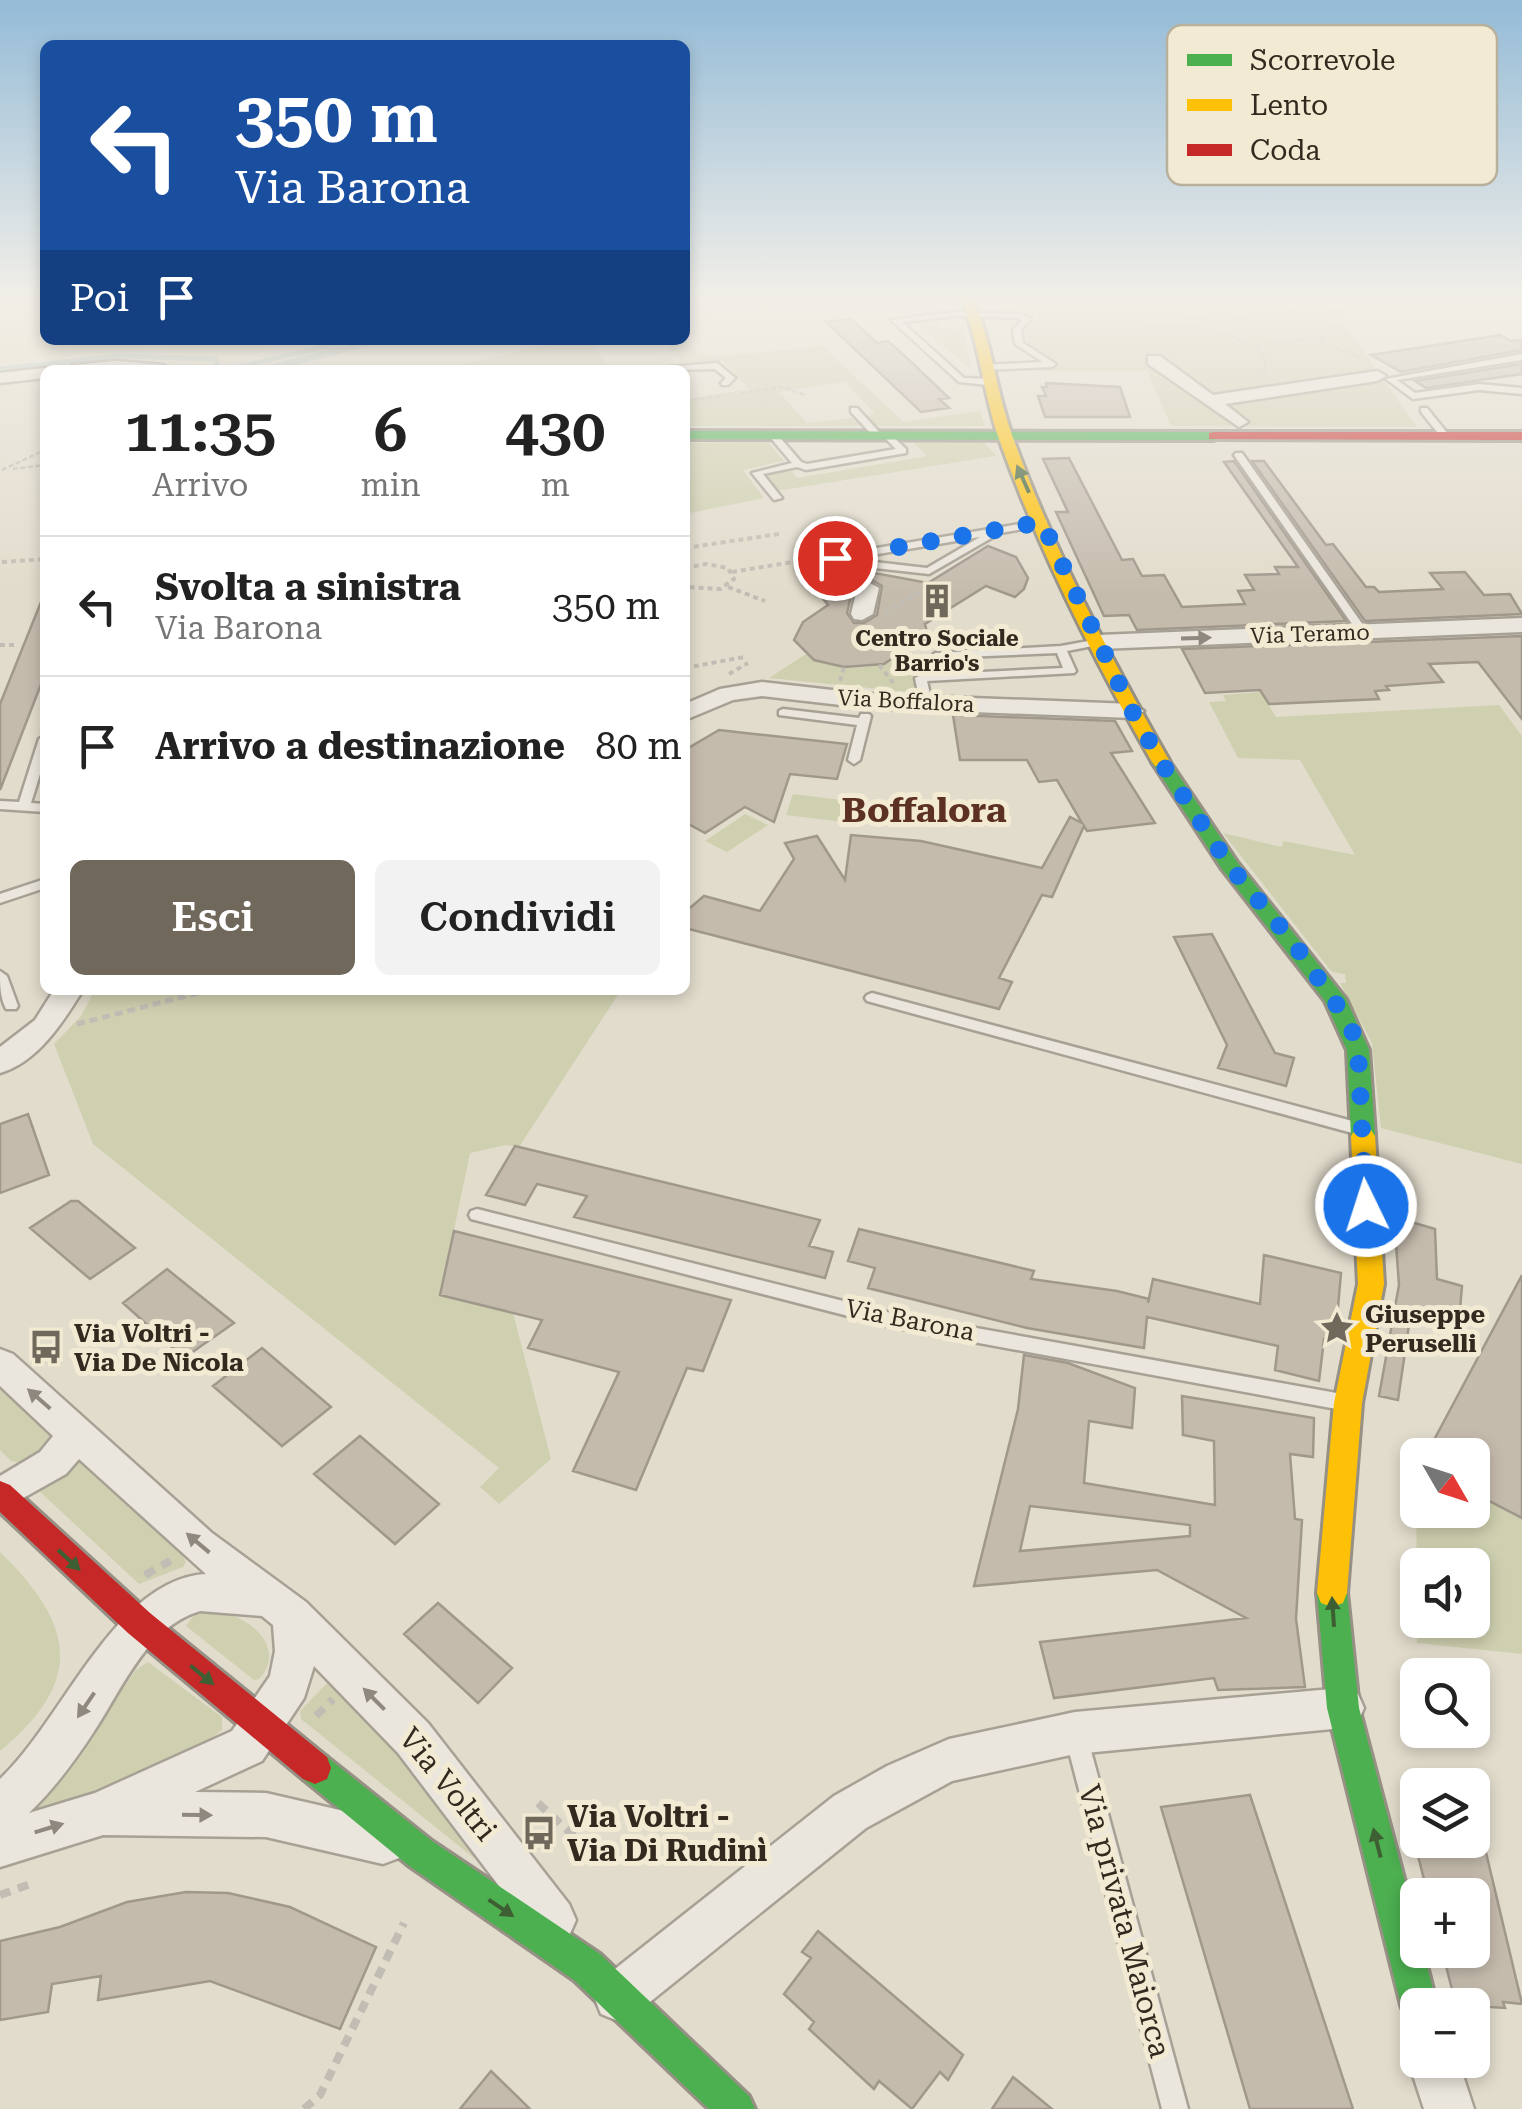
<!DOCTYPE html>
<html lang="it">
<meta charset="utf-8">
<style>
body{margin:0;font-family:"Roboto Serif",serif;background:#f2f2f2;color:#222;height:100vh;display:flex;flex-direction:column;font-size:38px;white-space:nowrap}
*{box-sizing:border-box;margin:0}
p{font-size:32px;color:#767676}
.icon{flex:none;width:55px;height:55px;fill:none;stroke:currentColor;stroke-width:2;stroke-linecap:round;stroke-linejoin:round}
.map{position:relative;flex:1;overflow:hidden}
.details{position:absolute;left:40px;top:365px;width:650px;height:630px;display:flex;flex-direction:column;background:#fff;border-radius:15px;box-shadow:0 5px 15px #0003}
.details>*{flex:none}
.hud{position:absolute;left:40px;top:40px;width:650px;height:305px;border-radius:15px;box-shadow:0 5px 15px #0003;background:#1a4fa0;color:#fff;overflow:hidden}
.needle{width:65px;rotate:129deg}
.buttons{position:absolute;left:1400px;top:1438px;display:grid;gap:20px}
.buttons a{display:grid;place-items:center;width:90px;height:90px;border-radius:15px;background:#fff;box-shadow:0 5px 15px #0003;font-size:50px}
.pin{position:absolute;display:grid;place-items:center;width:85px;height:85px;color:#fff;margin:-42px;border:5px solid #fff;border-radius:50%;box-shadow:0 2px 10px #0007}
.me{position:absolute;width:110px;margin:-55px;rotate:356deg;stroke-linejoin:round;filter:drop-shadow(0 0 8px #0008)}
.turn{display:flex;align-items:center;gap:35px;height:210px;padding:0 30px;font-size:45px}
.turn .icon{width:130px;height:130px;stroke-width:2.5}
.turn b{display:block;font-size:70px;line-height:85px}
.then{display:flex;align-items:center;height:95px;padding:0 30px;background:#0003;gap:20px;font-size:38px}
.eta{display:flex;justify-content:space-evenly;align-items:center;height:170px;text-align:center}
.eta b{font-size:60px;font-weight:600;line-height:70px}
.button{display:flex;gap:20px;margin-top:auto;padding:20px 30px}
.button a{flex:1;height:115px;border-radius:15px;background:#71685c;color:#fff;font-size:40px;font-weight:600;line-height:115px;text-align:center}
.button a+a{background:#f2f2f2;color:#222}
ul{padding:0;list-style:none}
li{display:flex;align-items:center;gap:30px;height:140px;padding:0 30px;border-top:2px solid #e0e0e0}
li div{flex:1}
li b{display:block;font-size:38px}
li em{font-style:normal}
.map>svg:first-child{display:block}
.farmland{fill:#e0dabe}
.green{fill:#cfd0b0;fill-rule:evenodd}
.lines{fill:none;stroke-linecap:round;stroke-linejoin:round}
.stream{stroke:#b7c6bd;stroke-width:5}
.canal{fill:#b7c6bd;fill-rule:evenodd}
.building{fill:#c5bbad;stroke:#a1988c;stroke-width:2.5;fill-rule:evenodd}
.lane-casing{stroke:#a7a195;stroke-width:5}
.street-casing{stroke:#a7a195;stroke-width:5}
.fast-casing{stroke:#969085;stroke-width:6}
.slow-casing{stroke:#969085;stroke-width:6}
.jam-casing{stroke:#969085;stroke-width:6}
.path-far4{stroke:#c2bdb4;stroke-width:2.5;stroke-dasharray:5 2.5;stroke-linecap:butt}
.path-far3{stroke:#c2bdb4;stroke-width:4;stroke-dasharray:5 4;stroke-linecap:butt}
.path-far2{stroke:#c2bdb4;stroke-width:5;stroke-dasharray:8 5;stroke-linecap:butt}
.path-far1{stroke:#c2bdb4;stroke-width:6;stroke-dasharray:9 6;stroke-linecap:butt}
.path{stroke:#c2bdb4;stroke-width:8;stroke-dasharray:11 8;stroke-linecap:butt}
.lane{fill:#eae6dd;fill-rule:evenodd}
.street{fill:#eae6dd;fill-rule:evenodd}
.fast{fill:#4caf50;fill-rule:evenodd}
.slow{fill:#ffc107;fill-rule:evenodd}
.jam{fill:#c62828;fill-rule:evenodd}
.oneway{fill:#3e5f33}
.oneway2{fill:#8f887e}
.route{stroke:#1a73e8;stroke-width:18;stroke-dasharray:0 32.4}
.labels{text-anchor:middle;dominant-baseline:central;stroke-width:10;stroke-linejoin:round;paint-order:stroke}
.far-street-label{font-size:22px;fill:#34291f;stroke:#f2ead2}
.far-poi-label{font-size:22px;font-weight:bold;fill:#34291f;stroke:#f2ead2}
.poi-label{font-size:25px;font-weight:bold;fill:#34291f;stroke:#f2ead2;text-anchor:start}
.street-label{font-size:25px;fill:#34291f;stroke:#f2ead2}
.near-street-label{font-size:30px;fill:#34291f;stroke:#f2ead2}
.near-poi-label{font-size:30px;font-weight:bold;fill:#34291f;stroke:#f2ead2;text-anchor:start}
.district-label{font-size:35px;font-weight:bold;fill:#5c3022;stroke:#f2ead2}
.key{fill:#f2ead2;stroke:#b9b09c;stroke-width:2.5}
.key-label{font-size:28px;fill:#34291f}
</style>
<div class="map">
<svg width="1522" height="2109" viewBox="0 0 1522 2109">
<rect width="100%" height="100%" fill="#e2dccc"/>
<path class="farmland" d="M0,299H45V340H315L203,365L161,351L0,363Z
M685,299H950L954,305L685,306Z
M978,299H1522V307L1017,311Z"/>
<path class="green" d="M1334,309L1417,427L1171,426L1147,371H1042L1063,364L1029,346L1024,332L1039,317L1017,311Z
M939,320L941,328L963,329L972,370L914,322Z
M567,340H595L594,348L611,370H438Z
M662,340H685L698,353L712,357L822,346L904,422L980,411L985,426H875L867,416L875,414L845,382L779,392L807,423L852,418L860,426H685V399L749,389L722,361L684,366Z
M685,443H769L784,461L743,470L764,498L685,514Z
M914,443H985L996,456L776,491L765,476L770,470L789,467L797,478L927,456Z
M909,648L920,693L769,678L806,654C835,673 883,673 909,648Z
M1261,692L1276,717L1499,705L1522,736V1164L1381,1128L1372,1043L1340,983H1346L1345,974L1332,972L1223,833L1282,847L1283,841L1355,855L1300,760L1238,758L1209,702L1226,701L1223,695Z
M793,794L866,803L861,824L786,815Z
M745,814L768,825L727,852L705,841Z
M95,990H621L519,1147L506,1145L470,1153L445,1273L513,1313L551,1459L499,1504L480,1487L499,1468L93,1144L54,1044L81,1016Z
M0,1384L53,1434L51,1448L26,1464L11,1461L0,1450Z
M80,1457L182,1554L186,1562L183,1567L139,1584L37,1489Z
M1416,1462L1418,1510H1472L1473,1492L1522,1518V1654L1417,1643ZM1418,1565H1472V1620H1418Z
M0,1552C74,1624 86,1680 0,1751Z
M215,1612C246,1613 289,1647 259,1679L254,1680L186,1626L194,1615Z
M148,1662L222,1717V1730L194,1751L37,1816L35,1813L136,1670Z
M331,1679L394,1736L479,1862L301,1719L300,1711Z"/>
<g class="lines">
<path class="stream" d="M0,369L119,356L216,359L218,370
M225,370L354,340"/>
<path class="canal" d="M364,340H391L277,370H249Z"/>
</g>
<path class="building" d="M851,319L877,343L888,341L908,359L949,398L939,399L949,408L921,412L826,322Z
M1500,335L1511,341L1522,340V350L1401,372L1371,355Z
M1522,364V374L1426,388L1415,381Z
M1046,383L1120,387L1130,417H1045L1038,396H1046L1042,387H1047Z
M1069,458L1122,560L1133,559L1142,576L1164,575L1182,607L1245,604L1238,591L1254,590L1245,575L1279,574L1275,567H1298L1224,462L1234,461L1346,621L1137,630L1129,615L1104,616L1056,512H1068L1043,459Z
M1252,461H1264L1326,545L1333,544L1366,587H1374L1379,592L1443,589L1430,573L1465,572L1484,595L1510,594L1522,614L1365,621Z
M988,546L1016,557L1028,578L1024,589L1015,597L986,586L925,624L930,645L913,644L884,664L844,667L814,660L794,640L803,622L828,605L804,574L869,572L928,583ZM870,579L882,586L877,615L864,623H854L847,613L853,587Z
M45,592V674L0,790V704Z
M1522,636V719L1478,662L1429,664L1443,682L1386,686L1389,690L1375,691L1379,699L1269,704L1260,690L1205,693L1182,649Z
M953,715L1115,721L1132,751L1111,753L1155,823L1087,831L1084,826L1052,897L1042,895L999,978L1012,982L999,1009L685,928V912L704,896L760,911L794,859L785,843L817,836L845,880L851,835L921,841L1042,868L1070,817L1082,823L1057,780L1039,782L1027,760H960Z
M719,730L754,734L847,744L837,779L790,774L774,822L745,807L705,833L685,822V750Z
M1212,934L1275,1053L1294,1058L1286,1086L1218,1068L1227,1045L1174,937Z
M28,1114L49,1175L0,1193V1124Z
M515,1146L820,1220L809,1246L833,1252L825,1278L574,1217L587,1196L554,1188L537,1184L525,1205L486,1195Z
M71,1201H78L135,1248L90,1279L30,1228Z
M1394,1217L1435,1229L1437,1279L1462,1286L1458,1332L1410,1318L1398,1400L1379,1396L1399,1285Z
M859,1229L1034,1271L1031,1279L1117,1291L1149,1299L1148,1303L1153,1279L1260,1304L1264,1255L1341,1273L1338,1307L1331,1341L1324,1339L1319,1381L1275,1370L1278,1346L1147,1317L1144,1348L1027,1328L868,1288L875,1268L848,1261Z
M454,1231L731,1300L703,1371L687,1368L636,1490L573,1471L619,1372L528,1348L542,1320L440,1295Z
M167,1269L234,1323L184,1358L123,1303Z
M1522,1275V1518L1472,1492V1455H1426Z
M262,1348L331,1407L282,1446L213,1386Z
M1024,1355L1068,1363L1135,1388L1132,1428L1089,1421L1084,1483L1215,1505L1214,1441L1183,1435L1182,1396L1314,1418L1313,1457L1290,1454L1295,1519L1302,1520L1296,1619L1305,1687L1218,1690L1214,1678L1054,1698L1040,1642L1246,1618L1157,1570L974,1586L1018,1409ZM1030,1506L1190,1525V1536L1020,1551Z
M360,1436L439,1504L395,1544L314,1474Z
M438,1603L512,1668L478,1703L404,1634Z
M1250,1795L1353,2109H1250L1161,1807Z
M1414,1840H1483L1522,2004L1503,2002L1505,2008L1456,2005L1442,1950H1472V1895H1428Z
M186,1892L228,1893L290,1907L376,1947L340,2029L210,1981L98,2000L101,1976L52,1984L48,2012L0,2020V1941L60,1927L127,1902Z
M818,1931L963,2055L948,2080L940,2072L912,2109L879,2081L874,2089L809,2029L814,2022L784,1994L811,1958L802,1952Z
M491,2071L530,2109H460Z
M1013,2077L1052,2109H992Z"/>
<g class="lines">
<g class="lane-casing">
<path id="lane" d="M954,312L1020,314L1031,319L1021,330L1023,343L1056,364L1052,367L982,370V366L985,365L1043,362L1015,344L1013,330L1022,320L1019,318L954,316L902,322L964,378L988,379L992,382L988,385L959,382L891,320Z
M1522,354V360L1397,380L1415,393L1479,384L1522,388V394L1479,390L1413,399L1386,379Z
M717,363L735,378L728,385H722L721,383L726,378L715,369L665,370L669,367Z
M851,408H857L882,435L889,433L906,449V453L806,470L797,467L763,474L782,498L774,500L752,473L792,463L770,437V433H776L801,462L807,464L896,449L882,435L874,437L851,412Z
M1421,408H1427L1448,434V438H1442L1421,412Z
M1236,453H1242L1368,632L1367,634H1359L1234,455Z
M1043,520L1047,521V525L1000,533L929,574L829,563L824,560L835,555ZM980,537L927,568L848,559Z
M1099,639L1103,640V644L1067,651L1076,671L1074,673L927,681L932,703L926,706L920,703L915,678L921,675L1063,668L1057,653L939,658L933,655L935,653L1061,646Z
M783,709L859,718L861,714H869L871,716L860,760L854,764L848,760L857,725L779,715V711Z
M45,735V758L31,803L45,804V812L0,809V801L19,802L39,739Z
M45,879V888L0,903V894Z
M0,971L7,976L18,1006L16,1009H6C0,997 0,985 0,971Z
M872,993L1356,1122L1362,1124L1364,1128L1362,1132L1356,1134L867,1001L865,998L867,995Z
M477,1209L887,1312L1342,1394L1348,1397L1351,1402L1348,1407L1342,1410L887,1326L471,1219L469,1215L471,1211Z
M1076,1726L1084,1729L1087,1736L1188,2109H1162L1065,1736L1068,1729Z"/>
</g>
<g class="street-casing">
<path id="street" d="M1148,356H1160L1213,395L1377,371L1386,376L1377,381L1225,404L1248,422L1239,427L1148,364Z
M116,361L164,365L172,370H65L73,365Z
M45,368L51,370H45V378L0,383V373Z
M868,582L879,588L873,614L862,620L854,619L851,614L857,588Z
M1522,618V632L1099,649L1088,642L1099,635Z
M762,682L867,694L1132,704L1144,711L1132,718L867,708L762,696L733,700L685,720V704L720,689Z
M54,990H83C63,1022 38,1062 0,1073V1047L35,1020Z
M0,1349L13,1354L212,1533L306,1602L428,1723L569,1904L576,1920L569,1936L553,1943L537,1936L398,1753L314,1666L304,1698L262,1761L195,1792L266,1793L383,1820L399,1826L405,1842L399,1858L383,1864L266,1837L103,1835L0,1867V1779C64,1719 115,1579 206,1574L79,1459L66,1474L0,1511V1476L40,1452L53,1436L0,1386ZM200,1611L262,1616L273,1625L275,1651L270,1676L232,1731L95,1793L29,1813C54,1789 74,1762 93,1733C122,1690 146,1627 200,1611Z
M1343,1688L1358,1694L1364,1708L1358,1722L1343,1728L1075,1754L952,1781L866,1828L635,2014L618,2021L601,2014L594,1997L601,1980L834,1796L887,1766L949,1739L1075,1712Z
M1418,2042V2060H1458L1474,2109H1424L1408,2060Z"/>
</g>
<g class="fast-casing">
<path id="fast" d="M685,431L1214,432L1221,436L1214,440L685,439Z
M1161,757L1167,758L1237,862L1346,999L1369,1050L1375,1136L1371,1142H1355L1351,1136L1347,1050L1325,1001L1222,869L1152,762Z
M1332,1579L1343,1583L1347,1593L1359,1708L1418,1931V1950H1423L1437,2005H1418V2022L1406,2018L1401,2005L1327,1708L1317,1593L1321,1583Z
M315,1752L327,1757L432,1841L600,1954L749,2096L755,2109H709L574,1980L408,1865L303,1779L299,1768L303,1757Z"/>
</g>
<g class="slow-casing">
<path id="slow" d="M961,299H973L980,316C993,355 998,396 1012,435C1053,549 1110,657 1170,762L1167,766H1155L1152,762C1093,658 1039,551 999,439C983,393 980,344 961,299Z
M1363,1128L1371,1130L1375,1136L1384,1284L1362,1403L1347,1593L1343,1603L1332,1607L1321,1603L1317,1593L1334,1403L1358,1284L1351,1136L1355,1130Z"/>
</g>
<g class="jam-casing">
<path id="jam" d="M1214,432H1522V440L1209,439V433Z
M0,1481L10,1485L150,1613L327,1757L331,1768L327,1779L315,1784L303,1779L128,1633L0,1512Z"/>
</g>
<path class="path-far4" d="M1316,315L1343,310L1522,308
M1097,317L1145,314L1223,321L1292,312L1319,318L1331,326L1323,337L1254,346
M1117,332C1169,325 1217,323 1262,352L1266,367L1260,374
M1323,337L1320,342L1367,360
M741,393L782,387L805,395
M685,401L720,396
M13,469L45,465
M2,470L45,450"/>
<path class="path-far3" d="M685,548L779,534
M800,561L816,559
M2,562L45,559
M685,568L706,564L728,568L734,579L720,589L685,587
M732,572L793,562
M728,587L765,601
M885,613L927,588
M0,645H15
M879,665L894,684
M685,668L744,657
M729,674L748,663
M840,681L844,667"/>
<path class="path-far2" d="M77,1024L210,990"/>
<path class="path-far1" d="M165,1564L171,1561"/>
<path class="path" d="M145,1575L170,1561
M316,1716L333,1699
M538,1803L589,1850
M0,1895L30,1884
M304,2109L320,2095L404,1923"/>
<use href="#lane" class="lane"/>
<use href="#street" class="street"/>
<use href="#fast" class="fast"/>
<use href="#slow" class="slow"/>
<use href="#jam" class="jam"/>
</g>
<defs><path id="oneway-solid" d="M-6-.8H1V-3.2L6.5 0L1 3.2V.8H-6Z" transform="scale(2.5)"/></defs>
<g class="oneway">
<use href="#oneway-solid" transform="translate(1023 479) rotate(-114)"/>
<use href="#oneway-solid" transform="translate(69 1560) rotate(43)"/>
<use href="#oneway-solid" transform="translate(1333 1612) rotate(-94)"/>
<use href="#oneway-solid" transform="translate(202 1675) rotate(39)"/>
<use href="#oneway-solid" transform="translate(1377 1843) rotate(-104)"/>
<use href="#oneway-solid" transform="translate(501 1908) rotate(34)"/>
</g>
<g class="oneway2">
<use href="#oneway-solid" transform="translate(1196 638) rotate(-2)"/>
<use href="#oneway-solid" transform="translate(39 1399) rotate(-139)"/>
<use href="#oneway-solid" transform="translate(198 1543) rotate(-140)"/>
<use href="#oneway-solid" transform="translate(374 1699) rotate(-135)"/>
<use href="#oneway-solid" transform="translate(86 1705) rotate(124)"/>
<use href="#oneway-solid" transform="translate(197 1815) rotate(1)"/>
<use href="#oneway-solid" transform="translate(49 1828) rotate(-17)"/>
</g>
<linearGradient id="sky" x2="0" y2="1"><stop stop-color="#94bbd7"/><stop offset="0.5" stop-color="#f2efe8"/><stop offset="1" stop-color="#f2efe8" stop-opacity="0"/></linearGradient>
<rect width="1522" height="595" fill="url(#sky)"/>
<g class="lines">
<path class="route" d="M835,558L1042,522L1132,711L1163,765L1229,865L1293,942L1350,1024L1358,1050L1366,1206"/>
</g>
<defs>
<g id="building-bare" transform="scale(2.7)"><path d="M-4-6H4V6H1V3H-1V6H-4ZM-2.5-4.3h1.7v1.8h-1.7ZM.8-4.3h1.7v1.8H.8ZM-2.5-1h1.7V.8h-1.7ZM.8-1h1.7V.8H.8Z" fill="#71685c" stroke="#f2ead2" stroke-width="2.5" paint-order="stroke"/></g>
<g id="sight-bare" transform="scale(2.7)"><path d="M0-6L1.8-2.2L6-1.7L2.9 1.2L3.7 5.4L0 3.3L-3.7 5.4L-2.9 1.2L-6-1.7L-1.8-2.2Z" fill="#71685c" stroke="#f2ead2" stroke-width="2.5" paint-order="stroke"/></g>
<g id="bus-bare" transform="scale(2.7)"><path d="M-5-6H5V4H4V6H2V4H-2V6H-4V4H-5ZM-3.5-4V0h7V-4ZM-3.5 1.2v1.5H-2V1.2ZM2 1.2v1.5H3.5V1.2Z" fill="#71685c" stroke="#f2ead2" stroke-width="2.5" paint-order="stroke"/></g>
</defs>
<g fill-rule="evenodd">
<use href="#building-bare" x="937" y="601"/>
<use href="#sight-bare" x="1337" y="1328"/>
<use href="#bus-bare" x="46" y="1347"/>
<use href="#bus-bare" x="539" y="1833"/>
</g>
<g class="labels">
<g class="far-street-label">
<text transform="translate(1310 634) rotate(-2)">Via Teramo</text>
<text transform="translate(906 701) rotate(3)">Via Boffalora</text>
</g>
<g class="far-poi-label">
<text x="937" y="638">Centro Sociale<tspan x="937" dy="25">Barrio's</tspan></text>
</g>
<g class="poi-label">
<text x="1365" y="1314">Giuseppe<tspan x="1365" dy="29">Peruselli</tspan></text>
<text x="74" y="1333">Via Voltri -<tspan x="74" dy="29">Via De Nicola</tspan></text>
</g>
<g class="street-label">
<text transform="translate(910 1320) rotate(11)">Via Barona</text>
</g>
<g class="near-street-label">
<text transform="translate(448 1784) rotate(51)">Via Voltri</text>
<text transform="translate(1125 1921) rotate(75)">Via privata Maiorca</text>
</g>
<g class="near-poi-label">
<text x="567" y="1816">Via Voltri -<tspan x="567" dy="34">Via Di Rudinì</tspan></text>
</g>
<g class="district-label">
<text x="924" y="810">Boffalora</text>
</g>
</g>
<rect x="1167" y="25" width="330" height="160" rx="15" class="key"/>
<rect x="1187" y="54" width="45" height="12" fill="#4caf50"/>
<rect x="1187" y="99" width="45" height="12" fill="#ffc107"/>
<rect x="1187" y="144" width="45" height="12" fill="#c62828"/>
<g class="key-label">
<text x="1250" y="70">Scorrevole</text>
<text x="1250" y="115">Lento</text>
<text x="1250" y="160">Coda</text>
</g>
</svg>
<div class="buttons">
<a><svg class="needle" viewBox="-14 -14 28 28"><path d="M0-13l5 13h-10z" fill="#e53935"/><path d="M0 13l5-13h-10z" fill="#767676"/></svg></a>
<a><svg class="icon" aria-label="sound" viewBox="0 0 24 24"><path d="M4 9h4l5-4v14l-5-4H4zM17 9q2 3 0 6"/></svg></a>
<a><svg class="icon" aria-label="search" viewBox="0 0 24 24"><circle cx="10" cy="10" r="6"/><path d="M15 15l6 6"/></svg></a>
<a><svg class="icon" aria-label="layers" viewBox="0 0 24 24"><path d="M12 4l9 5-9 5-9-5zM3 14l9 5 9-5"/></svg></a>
<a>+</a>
<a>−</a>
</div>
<div class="pin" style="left:835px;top:558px;background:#d93025"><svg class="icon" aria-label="arrive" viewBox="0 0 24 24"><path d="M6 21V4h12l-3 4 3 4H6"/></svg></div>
<svg class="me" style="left:1366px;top:1206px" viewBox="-20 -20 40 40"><circle r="17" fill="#1a73e8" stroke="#fff" stroke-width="3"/><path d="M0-11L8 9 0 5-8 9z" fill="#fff"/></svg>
<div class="hud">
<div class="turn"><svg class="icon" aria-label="left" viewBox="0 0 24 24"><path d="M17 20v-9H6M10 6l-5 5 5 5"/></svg><div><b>350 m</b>Via Barona</div></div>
<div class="then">Poi<svg class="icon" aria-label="arrive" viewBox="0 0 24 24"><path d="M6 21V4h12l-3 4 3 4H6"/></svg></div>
</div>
<section class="details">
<div class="eta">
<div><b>11:35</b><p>Arrivo</p></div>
<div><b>6</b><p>min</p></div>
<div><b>430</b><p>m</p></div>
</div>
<ul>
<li><svg class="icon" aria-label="left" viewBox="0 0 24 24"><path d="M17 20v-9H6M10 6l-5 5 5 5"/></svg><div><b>Svolta a sinistra</b><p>Via Barona</p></div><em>350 m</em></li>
<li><svg class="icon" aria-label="arrive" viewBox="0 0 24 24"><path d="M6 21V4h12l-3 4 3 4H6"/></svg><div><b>Arrivo a destinazione</b></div><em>80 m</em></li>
</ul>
<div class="button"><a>Esci</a><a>Condividi</a></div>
</section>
</div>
